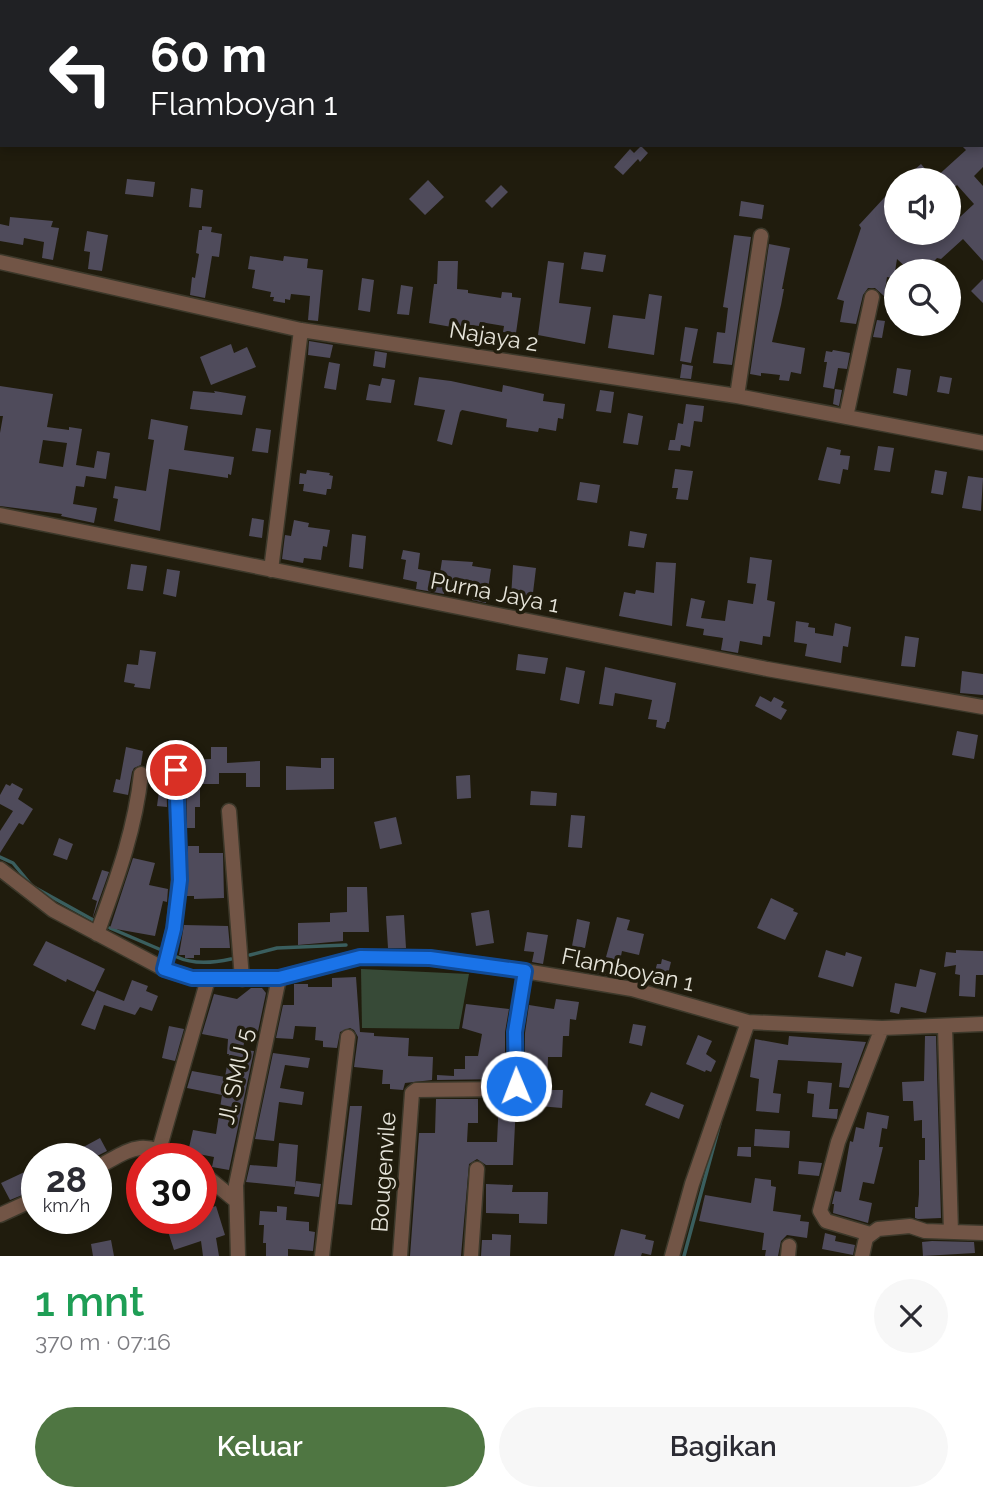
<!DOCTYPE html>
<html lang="id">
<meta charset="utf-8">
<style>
body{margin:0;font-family:Raleway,sans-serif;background:#f7f7f7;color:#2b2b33;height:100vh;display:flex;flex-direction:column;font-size:26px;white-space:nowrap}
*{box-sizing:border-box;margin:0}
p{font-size:23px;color:#7c7c81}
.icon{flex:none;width:38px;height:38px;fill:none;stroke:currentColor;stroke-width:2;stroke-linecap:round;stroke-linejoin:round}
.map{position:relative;height:1256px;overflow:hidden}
.panel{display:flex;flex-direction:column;background:#fff;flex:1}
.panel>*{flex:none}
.hud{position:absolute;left:0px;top:0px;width:984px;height:147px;box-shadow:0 4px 10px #0003;background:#202124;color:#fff;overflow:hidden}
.fabs{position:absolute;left:884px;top:168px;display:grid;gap:14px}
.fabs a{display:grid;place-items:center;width:77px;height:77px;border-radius:50%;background:#fff;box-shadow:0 4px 10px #0003;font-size:35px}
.speed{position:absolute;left:21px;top:1143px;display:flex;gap:14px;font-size:35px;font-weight:700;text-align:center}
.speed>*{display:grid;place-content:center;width:91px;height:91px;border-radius:50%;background:#fff;box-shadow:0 4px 10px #0003;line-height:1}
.speed small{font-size:18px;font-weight:400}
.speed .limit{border:10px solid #d22;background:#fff;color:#111}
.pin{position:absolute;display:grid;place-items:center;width:60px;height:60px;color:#fff;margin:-30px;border:4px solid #fff;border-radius:50%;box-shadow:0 2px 7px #0007}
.me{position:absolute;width:77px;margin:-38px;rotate:359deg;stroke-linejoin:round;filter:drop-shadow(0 0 5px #0008)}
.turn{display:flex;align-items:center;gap:24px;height:147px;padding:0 35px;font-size:32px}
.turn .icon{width:91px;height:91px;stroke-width:2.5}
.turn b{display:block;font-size:49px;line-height:60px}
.round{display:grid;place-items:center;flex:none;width:74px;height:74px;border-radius:37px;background:#f7f7f7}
.head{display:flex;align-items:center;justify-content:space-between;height:119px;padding:0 35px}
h1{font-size:42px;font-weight:600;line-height:52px;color:#1e9e55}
.cta{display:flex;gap:14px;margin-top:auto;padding:14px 35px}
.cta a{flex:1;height:80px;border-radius:42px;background:#4f7642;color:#fff;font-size:28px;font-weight:600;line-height:80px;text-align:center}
.cta a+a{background:#f7f7f7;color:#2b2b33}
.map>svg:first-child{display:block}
.green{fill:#374a37}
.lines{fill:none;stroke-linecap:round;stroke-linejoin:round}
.stream{stroke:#3a5e5e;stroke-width:3.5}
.building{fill:#4f4b5b;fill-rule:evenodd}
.street-casing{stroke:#3c382a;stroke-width:17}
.secondary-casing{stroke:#3c382a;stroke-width:20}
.street{stroke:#725546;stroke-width:14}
.secondary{stroke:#a3745d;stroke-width:18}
.route-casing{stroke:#114b97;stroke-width:18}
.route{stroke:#1a73e8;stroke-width:12}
.labels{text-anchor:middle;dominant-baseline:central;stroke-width:7;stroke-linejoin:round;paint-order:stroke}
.street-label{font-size:23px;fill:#e6e4da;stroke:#201c0d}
</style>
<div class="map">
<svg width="983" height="1256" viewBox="0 0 983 1256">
<rect width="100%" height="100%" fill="#201c0d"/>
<path class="green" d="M361,969L469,974L459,1029L362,1028Z"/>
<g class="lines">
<path class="stream" d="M0,857L13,863L32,886L95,921
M110,928L159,949
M250,955L277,948L346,945
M177,957C194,965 213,963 231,959
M684,1256L720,1123"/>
</g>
<path class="building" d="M961,145H983V167L974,176L983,186V261L963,239L941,259L937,258L925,271H910L897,259L894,278L887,277L884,296L875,288H868L863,295L856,324L840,322L844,301L837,299L861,228L859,225L896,185V233H948V228L974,204L957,185L948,193V180H903L921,164L934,179L966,150Z
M641,146L648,153L640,162L638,159L623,175L614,167L630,149L634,153Z
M127,179L155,182L153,197L125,194Z
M428,180L444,197L425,215L409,199Z
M501,185L508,192L492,208L485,201Z
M191,188L203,190L201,208L189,207Z
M741,201L764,205L762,219L739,216Z
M10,217L53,221L51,227L59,228L53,260L42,258L44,242L24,238L23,245L0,241V224L9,226Z
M202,226L212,227L211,232L222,234L219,257L212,256L205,298L190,295L192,277L195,278L199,254L196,253L199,230H202Z
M87,231L108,235L102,271L88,269L90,252L84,251Z
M734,235L751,237L732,365L713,363L717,332L725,333L728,308L723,307Z
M769,244L790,248L782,289H784L781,305L772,342L805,348L801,374L791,372L789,381L779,380L780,375L761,373V376L750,374Z
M584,252L606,255L603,272L581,269Z
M250,256L283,261L284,256L308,259L307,268L323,270L318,321L308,320L310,296L291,294L290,300L285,299V303L273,301L274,297H270L271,292L252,288L255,270L248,269Z
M438,261H458L457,289L468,290V293L501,298L502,292L512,293V297L521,298L516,333L503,332L504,326L480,322L479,326L463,324V329L429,323L434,284H437Z
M548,261L564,263L559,303L591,307L585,344L538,335Z
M362,278L374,280L370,312L358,310Z
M983,279V303L971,291Z
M401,285L413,287L409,315L397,314Z
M649,294L662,296L654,355L608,348L613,315L645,319Z
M877,320L885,321L882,338L873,337Z
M685,327L698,329L691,363L680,361Z
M309,341L333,345L330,358L308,355Z
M231,344L234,353L247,347L256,367L211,385L200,357Z
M833,350L850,353L847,369L838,368L834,389L823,387L827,362H824L826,351L832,352Z
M375,351L387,353L385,368L373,366Z
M329,362L340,364L336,390L324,388Z
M682,364L693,366L691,379L680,378Z
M897,368L911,370L907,396L893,393Z
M940,376L952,378L949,394L937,392Z
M419,377L451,381L502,392L503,385L544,394L543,401L565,404L563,419L558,418L556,431L539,428L538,432L506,427L507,419L462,410L460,412L452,445L437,441L445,410L414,405Z
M382,378L395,380L391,403L366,400L369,384L380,386Z
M0,386L53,394L47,427L69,430V427L82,429L76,465L94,468L97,451L110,453L106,479L86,476L84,487L76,486L73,504L97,508L94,523L61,516L62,514L0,506V433L3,416H0ZM43,440L67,443L63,467L39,463Z
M835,389L842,390L839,406L833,404Z
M600,390L614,392L611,413L596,411Z
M193,391L215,393L214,391L246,396L242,415L190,409Z
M686,404L704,406L702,422L694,421L690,447L681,445L680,451L668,450L670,440H675L678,423L683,424Z
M628,413L643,416L638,445L623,443Z
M151,419L188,426L184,450L234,457L231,475L228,474V478L169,469L160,531L114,521L118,499L113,498L115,486L146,491L154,440L148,439Z
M256,428L271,430L268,453L252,451Z
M878,446L894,448L890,472L874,470Z
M827,447L841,450L840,455L850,456L848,470L843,469L840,484L818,480Z
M675,469L693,471L688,500L676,499L678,488H672Z
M307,470L330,473L329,475L333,476L331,489H327L326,495L303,491L304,484H299L300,473L306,474Z
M935,470L947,472L943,495L931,493Z
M968,476L983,478L981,511L962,508Z
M580,482L600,485L597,503L577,500Z
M252,518L264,520L262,538L249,536Z
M294,520L309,523L308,527L330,530L327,547L323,546L321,560L304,558L303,563L282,559L285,535L291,536Z
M630,531L647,534L644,548L628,546Z
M352,534L366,536L363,569L349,567Z
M403,550L420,553L418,569L440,573L442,560L473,562L472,566L491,569L486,603L472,600L474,592L446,588L444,594L416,589L417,582L403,579L406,560L401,559Z
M750,557L772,560L767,600L775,602L770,637L763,636L762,645L740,641L738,653L721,650L723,638L703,635L704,629L686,626L691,598L705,601L701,618L725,621L728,600L753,604L756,584L747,583Z
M656,562L676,563L672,626L619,616L624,592L635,594L636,590L654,593Z
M131,564L147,566L143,591L127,589Z
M513,565L536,568L532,601H528V605L517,603L518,599L511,598Z
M167,569L180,571L176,597L163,594Z
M796,621L809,623L808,627L815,628V633L833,636L835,623L851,627L848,647L843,646L841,663L805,656L807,644L794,642Z
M905,636L919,638L915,667L901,666Z
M140,650L156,652L150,689L134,687L135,684L124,682L127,664L138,665Z
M518,654L548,658L545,674L516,670Z
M566,667L585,671L579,704L560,700Z
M605,667L676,683L669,722H667L665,729L656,727L657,720L648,719L652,700L615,693L613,706L599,704Z
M962,671L983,674V695L960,693Z
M760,696L771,702L774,697L784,702L781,707L787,710L781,720L755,706Z
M957,731L978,735L974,759L952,755Z
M165,742L178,744L177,754L163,753Z
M126,747L143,751L141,765L134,768L132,772L128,795L113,792L116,779L120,780Z
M211,747H227V763L260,761V787H246V773H219V784H200V807H195V828H187L186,770L181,760L211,759Z
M321,758H334V789L286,790V766L321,768Z
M149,769L166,772L167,807L157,806L159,791L156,790L157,784L149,783Z
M470,775L471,798L457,799L456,776Z
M12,783L23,789L18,799L33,809L23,825L19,823L0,853V831L13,811L0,804V795L6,784L10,786Z
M531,791L557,793L556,806L530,805Z
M571,815L585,816L582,848L568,847Z
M396,817L402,844L380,849L374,822Z
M59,838L73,844L67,860L53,855Z
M188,846H199V853H223L224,898L194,899V896H187Z
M133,858L155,863L149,885L168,889L167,902L163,901L155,936L110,928Z
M102,870L109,872L92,920L97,901L92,899Z
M347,887H367L369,932H343V941L298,945V923L330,922V913L347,912Z
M771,898L794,909L793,911L798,913L785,940L757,928Z
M489,910L494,943L476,946L471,913Z
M404,915L406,948H388L386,916Z
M617,917L630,920L627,930L644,934L639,955L622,951L620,961L606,957Z
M577,919L590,922L585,948L572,946Z
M184,925L228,926L230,948H200V955H194V958H185V955H179Z
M527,932L548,935L543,964L532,962L534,952L524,951Z
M46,941L105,969L94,992L67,979L66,982L33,965Z
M826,950L845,956L846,952L862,957L853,987L818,977Z
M956,950L983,951V975H976L975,997L959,996L960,975L955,974L956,965L944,967L946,952L956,953Z
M662,959L671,962L665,986L656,984L658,976L654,975L657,964H661Z
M592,962L608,965L606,975L590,972Z
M920,969L936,973L926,1013L901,1007L899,1014L890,1012L895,983L916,987Z
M356,977L360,1032L374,1033V1036L409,1038L408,1056L433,1057L432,1080L405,1083L403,1090L390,1089V1084H382L383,1070L354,1067L358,1037L354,1030L350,1028L340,1032L337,1048L323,1047V1041L315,1040L316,1027L295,1026L293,1039L276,1038L283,1005H294V984H308V987H332V978Z
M132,980L148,986L146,991L158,996L152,1011L140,1007L135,1015L104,1005L95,1030L81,1025L97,990L124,1001Z
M251,988H262L266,993L257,1036L245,1035L243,1050L254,1051L229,1170L212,1167L214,1157L188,1152L193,1130L216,1134L222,1095L187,1088L192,1071L225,1077L229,1054H227L228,1039L202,1034L214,994L237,999Z
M556,999L579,1002L576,1020L570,1019L569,1036H563L562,1057H548L547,1090H563L562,1108L516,1104L513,1165H486L477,1159L469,1164L461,1256H410L419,1133H435L436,1099H478V1123H468L467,1142H497L499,1099L519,1098L525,1090V1033L529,1005L554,1009Z
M466,1004L509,1009L505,1032V1079L437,1080V1075L454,1076V1069H465V1056H478L482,1034L462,1028Z
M633,1024L646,1026L642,1046L629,1043Z
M169,1026L184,1029L175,1061L162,1058Z
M698,1035L712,1041L706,1054L716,1061L711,1072L706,1070L705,1072L686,1064Z
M789,1036L866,1042L849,1088L839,1087L842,1063L778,1060L773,1093L781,1094L779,1113L756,1111L759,1079L750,1077L755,1039L788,1045Z
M925,1036H936L941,1218L918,1219L915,1218V1207H918L919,1194V1160H925V1138H922V1120L914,1121L913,1101H903L902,1082L924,1081Z
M273,1053L310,1058L308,1068L285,1065L280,1088L304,1092L302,1105L279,1102L274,1141L255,1139Z
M808,1081L832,1083L829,1109H838L837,1119L812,1117L814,1094L807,1093Z
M651,1092L684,1105L679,1119L645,1105Z
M350,1106H362L352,1205L338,1204Z
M867,1112L889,1116L887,1129L882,1128L879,1147H883L874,1184L863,1182L859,1200L872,1203L868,1223L833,1213L834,1204H832L835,1191L841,1192L850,1141L853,1142L856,1127L864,1129Z
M755,1129L790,1131L789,1148L754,1146Z
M100,1138L107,1151L93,1158H63Z
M279,1143L298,1145L295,1187L246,1182L250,1165L277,1167Z
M738,1147H751V1157L737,1156Z
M799,1161L822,1163L819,1176L798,1174Z
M33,1168L37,1174V1189L10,1200L1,1183Z
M755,1178L771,1180V1186L776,1187L773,1211L801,1215L800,1221L809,1222L807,1238L787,1235L781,1241L778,1256H765L766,1250H762L764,1233L699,1221L705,1195L751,1203Z
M296,1181L321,1184L319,1197L294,1194Z
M486,1184L513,1185L512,1192H548L547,1224L519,1223V1214L486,1213Z
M216,1206L225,1235L216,1238L219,1256H203L201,1241L174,1250L165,1222L179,1218H201V1211Z
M277,1206L287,1207L286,1220L309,1222V1231L315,1232L313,1251L288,1249V1256H266V1243H263L264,1225H259L260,1211L277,1212Z
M621,1229L646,1235L645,1239L654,1241L651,1255L642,1253L641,1256H614Z
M825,1233L836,1236L835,1241L855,1245L853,1255L822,1249Z
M492,1234L511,1235L510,1256H481L482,1240H492Z
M111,1240L114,1256H93L91,1244Z
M932,1241L974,1242L975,1253L923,1256L922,1242Z"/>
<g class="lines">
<g class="street-casing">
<path id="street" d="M30,2L31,0
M0,46L2,44
M0,262L301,330L737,396L983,443
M737,396L761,236
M846,417L872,297
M0,515L767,669L983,707
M271,570L301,330
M229,811L242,979
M0,869L53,910L164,969L192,978H279L360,957L430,958L525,971L632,989L748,1022L882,1028L983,1024
M97,934C116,881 135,831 141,774
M164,969L174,928L179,880L176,770
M945,1027L951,1232
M159,1150L208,979
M96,1168C132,1149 138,1139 178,1158
M201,1172L235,1200
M0,1215L37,1198
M870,1234L826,1221L820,1211L838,1142L882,1028
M238,1256L236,1185L279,978
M322,1256L348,1037
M400,1256L412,1093L416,1090L515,1089V1032L525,971
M471,1256L477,1169
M672,1256L692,1184L748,1022
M788,1256L789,1246
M862,1256L866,1238L878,1229L910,1226L925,1231L983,1233"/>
</g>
<g class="secondary-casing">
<path id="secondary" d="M940,0L941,2
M982,50L983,51"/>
</g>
<use href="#street" class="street"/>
<use href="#secondary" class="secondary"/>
</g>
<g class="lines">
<g class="route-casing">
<path id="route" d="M176,770L180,880L174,929L164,969L192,978H279L360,957L430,958L525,971L515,1032L516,1086"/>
</g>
<use href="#route" class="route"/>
</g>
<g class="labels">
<g class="street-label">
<text transform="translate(494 336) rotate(9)">Najaya 2</text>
<text transform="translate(495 592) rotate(11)">Purna Jaya 1</text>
<text transform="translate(628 969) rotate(12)">Flamboyan 1</text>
<text transform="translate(235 1076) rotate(-78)">Jl. SMU 5</text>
<text transform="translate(383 1172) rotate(-86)">Bougenvile</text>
</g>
</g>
</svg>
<div class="fabs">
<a><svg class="icon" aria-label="sound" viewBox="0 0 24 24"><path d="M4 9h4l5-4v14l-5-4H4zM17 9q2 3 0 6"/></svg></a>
<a><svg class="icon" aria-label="search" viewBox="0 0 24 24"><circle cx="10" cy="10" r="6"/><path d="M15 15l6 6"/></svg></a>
</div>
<div class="speed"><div>28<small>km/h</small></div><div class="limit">30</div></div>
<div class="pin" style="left:176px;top:770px;background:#d93025"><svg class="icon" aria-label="arrive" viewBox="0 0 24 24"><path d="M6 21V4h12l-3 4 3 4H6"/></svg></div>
<svg class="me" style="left:516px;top:1086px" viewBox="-20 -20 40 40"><circle r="17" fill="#1a73e8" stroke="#fff" stroke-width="3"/><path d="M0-11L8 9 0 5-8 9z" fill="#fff"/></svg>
<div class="hud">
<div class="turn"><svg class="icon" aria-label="left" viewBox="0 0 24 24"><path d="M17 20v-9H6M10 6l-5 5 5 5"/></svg><div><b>60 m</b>Flamboyan 1</div></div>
</div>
</div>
<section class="panel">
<div class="head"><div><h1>1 mnt</h1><p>370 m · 07:16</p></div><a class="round"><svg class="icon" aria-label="close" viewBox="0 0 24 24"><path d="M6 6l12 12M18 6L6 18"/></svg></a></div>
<div class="cta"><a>Keluar</a><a>Bagikan</a></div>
</section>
